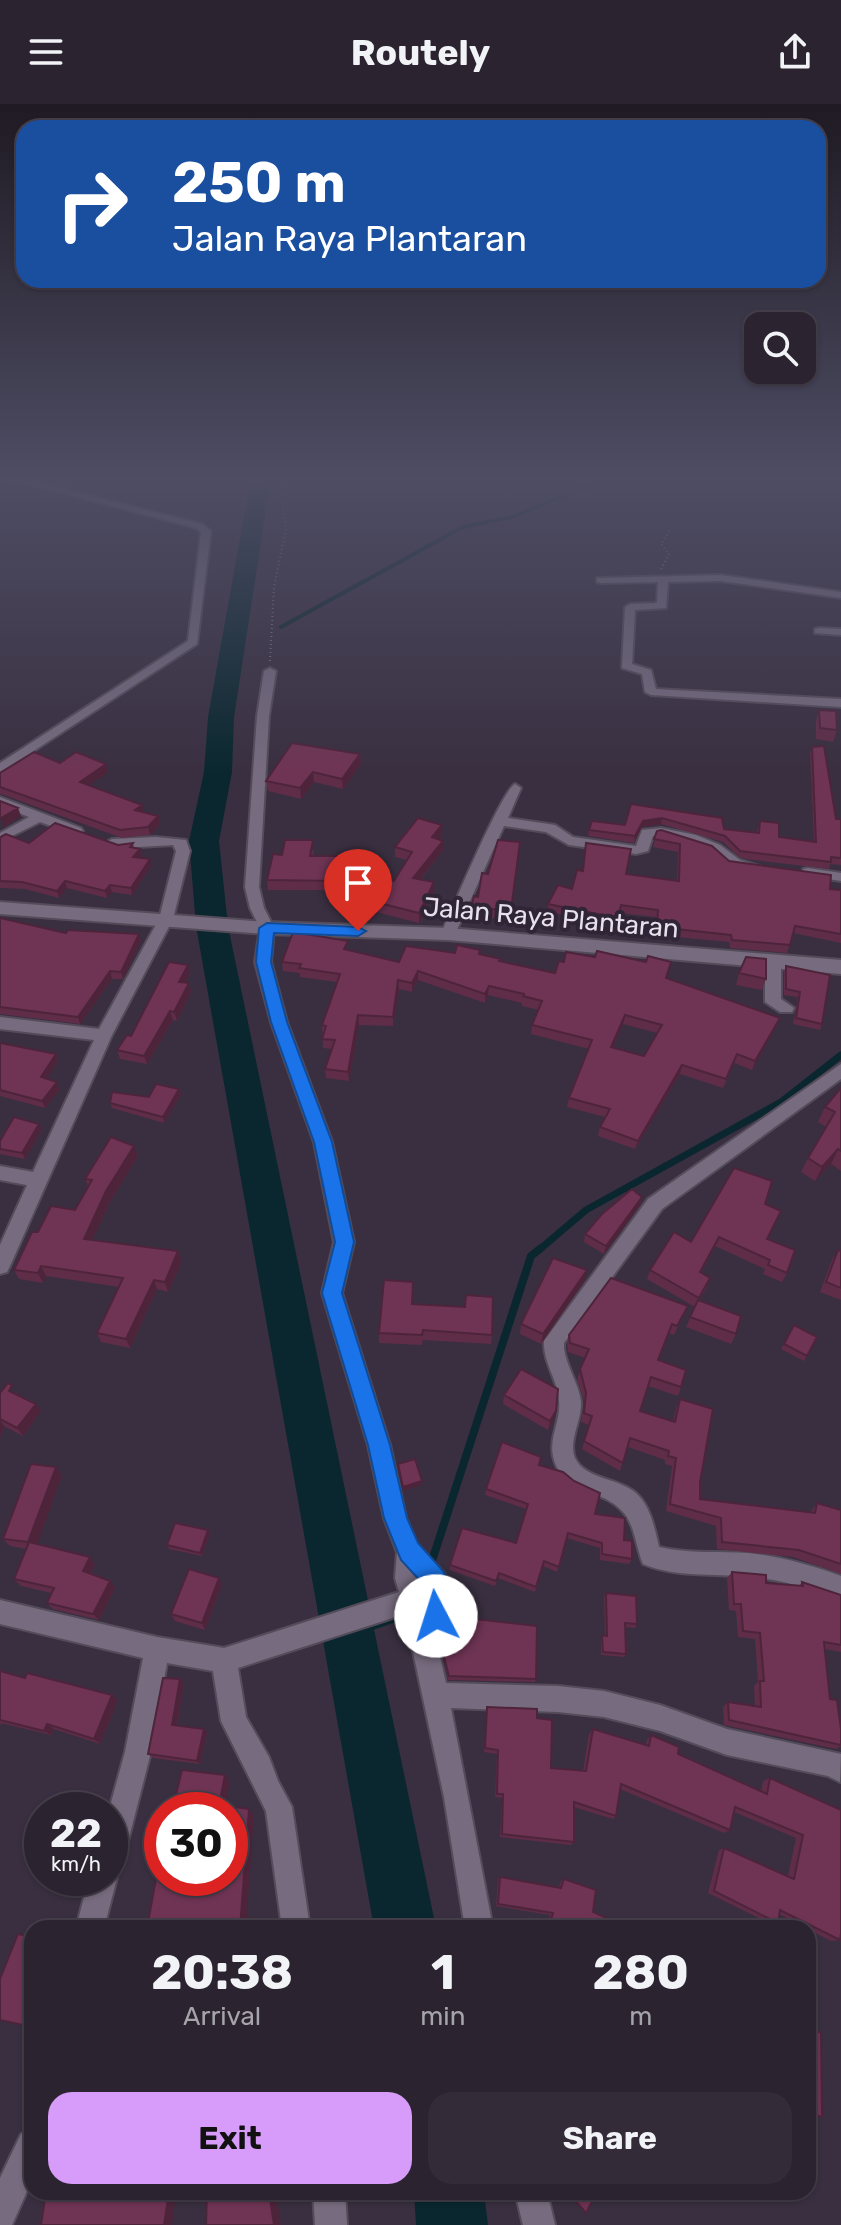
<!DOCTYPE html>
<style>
body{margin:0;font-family:Rubik,sans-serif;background:#332b38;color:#f1f3f6;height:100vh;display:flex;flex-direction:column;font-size:30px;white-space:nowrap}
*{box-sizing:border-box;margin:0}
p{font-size:26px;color:#a6a4ab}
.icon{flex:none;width:44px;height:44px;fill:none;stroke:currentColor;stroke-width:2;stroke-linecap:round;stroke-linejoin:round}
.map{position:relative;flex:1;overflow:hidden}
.panel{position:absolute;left:24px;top:1816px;width:792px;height:280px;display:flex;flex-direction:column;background:#2b2330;border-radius:24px;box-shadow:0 2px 6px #0004,0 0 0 2px #47404c}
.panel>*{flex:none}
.guide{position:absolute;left:16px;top:16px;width:810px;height:168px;border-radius:24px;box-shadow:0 2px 6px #0004,0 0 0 2px #47404c;background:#1a4fa0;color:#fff;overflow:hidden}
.buttons{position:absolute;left:744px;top:208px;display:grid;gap:16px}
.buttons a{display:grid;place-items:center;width:72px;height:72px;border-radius:16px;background:#2b2330;box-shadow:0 2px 6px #0004,0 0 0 2px #47404c;font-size:40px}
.speed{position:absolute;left:24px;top:1688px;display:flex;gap:16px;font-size:40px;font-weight:700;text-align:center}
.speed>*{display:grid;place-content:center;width:104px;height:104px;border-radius:50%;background:#2b2330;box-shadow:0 2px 6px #0004,0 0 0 2px #47404c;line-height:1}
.speed small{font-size:20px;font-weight:400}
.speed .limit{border:12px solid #d22;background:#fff;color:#111}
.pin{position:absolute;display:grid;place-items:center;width:68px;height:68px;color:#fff;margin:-82px -34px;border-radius:50% 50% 50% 0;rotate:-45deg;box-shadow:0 0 8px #0007}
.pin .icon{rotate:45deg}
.me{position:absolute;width:88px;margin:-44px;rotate:355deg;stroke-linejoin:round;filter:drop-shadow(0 0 6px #0008)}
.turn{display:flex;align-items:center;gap:28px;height:168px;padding:0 24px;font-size:36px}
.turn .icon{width:104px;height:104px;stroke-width:2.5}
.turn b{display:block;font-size:56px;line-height:68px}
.eta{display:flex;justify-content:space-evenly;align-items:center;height:136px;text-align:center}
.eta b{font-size:48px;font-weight:700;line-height:56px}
.button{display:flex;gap:16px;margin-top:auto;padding:16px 24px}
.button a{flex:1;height:92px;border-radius:24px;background:#d79bf9;color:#111;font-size:32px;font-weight:700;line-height:92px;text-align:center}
.button a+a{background:#332b38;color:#f1f3f6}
header{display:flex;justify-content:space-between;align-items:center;height:104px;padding:0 24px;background:#2b2330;font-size:36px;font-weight:700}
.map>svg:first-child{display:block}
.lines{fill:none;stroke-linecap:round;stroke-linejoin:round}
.stream-far2{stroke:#0a272f;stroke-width:4}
.stream-far1{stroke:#0a272f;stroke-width:7}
.stream{stroke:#0a272f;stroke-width:8}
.river{fill:#0a272f;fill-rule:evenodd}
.minor-casing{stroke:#544c5a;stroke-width:4}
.secondary-casing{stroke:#544c5a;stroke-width:4}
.path{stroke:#7b7281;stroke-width:2;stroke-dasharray:1 3;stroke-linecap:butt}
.minor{fill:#776c7f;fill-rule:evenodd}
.secondary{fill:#776c7f;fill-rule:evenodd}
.wall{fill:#5f2d48;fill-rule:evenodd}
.shaded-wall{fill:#4e243b}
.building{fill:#6f3454;stroke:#4e243b;stroke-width:2;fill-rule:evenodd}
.route{fill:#1a73e8;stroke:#114b97;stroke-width:2}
.labels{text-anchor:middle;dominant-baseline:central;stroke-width:8;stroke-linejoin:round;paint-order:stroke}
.street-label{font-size:26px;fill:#e7e1ec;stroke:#2f2536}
</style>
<header><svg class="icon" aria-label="menu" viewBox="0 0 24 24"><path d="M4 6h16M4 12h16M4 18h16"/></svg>Routely<svg class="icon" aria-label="share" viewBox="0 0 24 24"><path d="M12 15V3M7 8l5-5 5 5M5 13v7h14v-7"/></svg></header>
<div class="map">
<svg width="841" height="2121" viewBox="0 0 841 2121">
<rect width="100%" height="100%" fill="#392f40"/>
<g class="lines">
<path class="stream-far2" d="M281,523L463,423L512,413L610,373"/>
<path class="stream-far1" d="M539,1146L586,1106L781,998L841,951"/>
<path class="stream" d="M430,1463L531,1152L541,1144
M350,1530L412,1508"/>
<path class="river" d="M251,373H271L234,613L232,668L219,737L228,822L436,1824H374L196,822L189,737L204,668L208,613Z
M414,2088H484L488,2121H416Z"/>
<g class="minor-casing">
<path id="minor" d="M1,373H17L202,420L211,427L197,540L0,669V659L188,537L201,428L196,424Z
M721,471L841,488V494L721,477L668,478L666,504L635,506L632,560L651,566L656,585L841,595V603L651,591L645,588L642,570L622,564L625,503L630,500L657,499L658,478L601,479L597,478V474Z
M819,524L841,525V531L815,529V525Z
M270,564L276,567L269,612L259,783L264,804L274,824L271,858L287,918L332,1038L354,1138L342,1189L390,1341L406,1414L417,1440L444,1469L448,1477V1512L436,1536L446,1579L558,1582L604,1587L660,1601L727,1625L841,1650L840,1678L828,1672L727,1651L660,1627L604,1613L558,1608L451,1604L493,1824H465L444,1693L405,1510L238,1564L246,1613L269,1653L278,1677L292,1703L310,1824H282L266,1707L221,1617L213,1567L167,1559L151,1648L124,1753L120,1763L113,1765L117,1774L104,1824H76L89,1774H110L109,1706L125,1648L143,1554L0,1520V1496L157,1533L224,1544L399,1488L395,1474L397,1448L384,1414L368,1341L322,1189L334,1138L314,1038L271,918L255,858L260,824L250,804L245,783L257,612L264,567ZM420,1477L424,1482V1493Z
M515,680L521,684L508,714L555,721L573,733L636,742L642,726L661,724L696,731L720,741L740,756L762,763L755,767C735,765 726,756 709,746C693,737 672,732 653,732L648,747L636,750L569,741L546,728L504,722L455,830L453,833H443L441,830C451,808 502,686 515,680Z
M0,693L81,724L83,727L76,731L40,718L0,738V729L29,713L0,702Z
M156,733L186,736L190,747L173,815L112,931L10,1162L7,1168L0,1170V1141L27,1081L0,1076V1062L33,1068L94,936L0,925V913L99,925L159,815L176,747L173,741L121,744L105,739L112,735Z
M808,764L841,769V777L803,771V765Z
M773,854L781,859V895L794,904L792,908H780L765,898V859Z
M841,960V975L662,1105L564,1239V1245C567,1264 579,1280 581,1298C582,1316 568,1337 575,1354C585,1376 622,1374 638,1391C651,1404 655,1426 659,1443C689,1450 719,1447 748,1449C780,1452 811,1461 841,1472V1496C811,1485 781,1475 749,1473C713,1469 677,1474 643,1460C636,1444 635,1421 623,1408C602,1383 561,1391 553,1352C549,1333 561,1316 559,1297C558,1276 543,1259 544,1237L648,1095Z
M32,2025V2076L12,2121H0V2074L21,2030Z
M313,2088H345L347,2121H315Z
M515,2088H547L555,2121H523Z"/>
</g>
<g class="secondary-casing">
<path id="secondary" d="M0,798L267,818L448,824L841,856V870L448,836L267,830L0,810Z"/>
</g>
<path class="path" d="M661,465L669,450L661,440L670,426
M270,557L274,483L286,425L282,399L283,373"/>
<use href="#minor" class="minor"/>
<use href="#secondary" class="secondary"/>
</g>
<path class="wall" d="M819,606L837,626L833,638L816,635V617Z
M812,643L836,715H841V761L830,760L829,765L746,755L739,753L723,738L661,720L642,723L634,739L588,732L589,726L625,721L631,700L724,725L757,728L760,717L779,733L814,737L810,649Z
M360,650L361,660L343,685L314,678L301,695L268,687L266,677Z
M60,659L106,660L108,668L89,681L144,708L158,712L160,720L150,731L122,734L1,690L0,691V669Z
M442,721V731L438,735L443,746L420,776L434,778V788L419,819L376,808L371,816L345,811L344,801L394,777L407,756L395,753V743Z
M657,727L729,757L830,785L841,786V839L793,829L787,849L730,844L729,838L655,831L656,813L619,809L617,822L548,808V800L572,785L626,770L677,777L678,748L653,743Z
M0,734L29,739L118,741L133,739L134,744L140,745L141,752L140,754L151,762L132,791L112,788L107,794L67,784L59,794L25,785L0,784Z
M520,738L510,815L491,814L489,820L469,818L470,809L478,793L488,770Z
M314,746L313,752L345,762L341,786H268L267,776L282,751Z
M0,814L66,829L139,830L141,837L123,875H112L80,920L0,910Z
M349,846L399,858L455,849L480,850L501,855L500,858L555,869L666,874L776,923L752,966L734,959L723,984L680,970L635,1045L598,1032L600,1023L605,1013L567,1003L569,994L589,945L531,930L532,921L539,906L522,902V899L488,891L485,899L418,876L412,888L399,885L393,922L359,921L349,977L326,974L325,965L332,945L323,944L322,921L337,878L300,873V869L283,867L282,858ZM623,920L657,929L644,952L613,943Z
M786,862L822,920L820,926L793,920L798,893L784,891V868Z
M739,869L766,875L762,886L736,881Z
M190,870L185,879H189L191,888L177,917L173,916L147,960L120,955L117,946Z
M0,939L58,957L47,975L60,985L45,1004L0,992Z
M841,984V1067L831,1060L815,1077L801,1068L808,1054L826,1023L818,1018L825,1003Z
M179,985L181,991L164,1019L112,1004L110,999L149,993Z
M42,1025L25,1055L0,1050V1037Z
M138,1052L110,1098L92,1136L178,1147L182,1157L168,1188L157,1185L130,1244L101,1238L97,1229L119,1183L46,1172L43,1179L19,1175L14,1166L38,1128L75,1106L88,1082L85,1075Z
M642,1093L640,1101L604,1150L584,1138L585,1130Z
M765,1100L767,1136L787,1169L782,1178L763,1170L765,1165L715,1142L701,1169L707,1183L699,1196L736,1230L731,1240L686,1223L696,1200L695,1203L647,1175L650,1166L691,1138Z
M838,1146L841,1147V1196L820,1188L832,1156Z
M585,1176L541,1240L520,1230L521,1220Z
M413,1188L412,1200L492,1231L491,1240L423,1236L422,1241L379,1239V1229Z
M688,1202L674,1231L669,1229L658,1256L681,1283L678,1292L648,1282L640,1307L673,1318L676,1304L680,1295L700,1378V1395L810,1409L817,1399L841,1406V1470L793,1453L717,1445L716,1422L666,1407L672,1362L665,1360V1356L628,1343L620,1367L582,1345L589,1321L581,1318L584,1297L577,1275L585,1254L568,1248L567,1240L569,1231Z
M794,1221L817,1233L804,1257L781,1245Z
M0,1289H17V1290L36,1300L41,1307L23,1332L4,1322L0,1334Z
M504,1291L554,1316L548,1326L503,1300Z
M539,1361L624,1436L632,1455L629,1460L600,1456V1444L567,1434L557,1468L543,1462L535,1488L498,1474L495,1482L450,1466V1461L516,1439L526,1405L485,1391L486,1385Z
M62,1371L37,1440L95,1460L91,1470L115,1484L99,1516L53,1505L47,1499L51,1489L21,1482L14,1475L27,1445L10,1442L3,1435Z
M210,1430L202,1452L169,1445L167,1441Z
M732,1468L766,1479L799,1482L802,1478L841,1491V1548L825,1545L830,1595L841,1625V1642L836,1645L724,1621L723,1603L728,1598L755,1602L754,1582L758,1578L755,1535L738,1533L736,1507L729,1506L727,1474Z
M222,1481L205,1526L175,1517L171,1510Z
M606,1489L637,1520L635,1524L625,1523L626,1550L624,1553L601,1551V1534L602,1531H605L604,1492Z
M443,1549L454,1550L536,1575L535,1578L448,1576Z
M0,1567L25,1574L118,1596L100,1640L54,1625L51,1631L1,1619L0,1622Z
M180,1575L184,1579L177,1622L207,1629L200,1660L153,1654L148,1650Z
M487,1603L537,1614L551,1664L583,1667L589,1630L593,1625L646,1641L647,1636L651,1631L678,1650L761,1688L763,1677L770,1674L841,1706L840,1836L831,1837L779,1810L778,1819L771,1820L708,1789L719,1746L724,1744L788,1772L796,1734L734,1708L730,1726L724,1729L620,1685L616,1712L613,1715L574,1703V1738L571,1741L500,1733L502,1694L495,1693L497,1650L484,1648Z
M500,1773L559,1783L561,1777L564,1775L593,1808L620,1824H546L550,1811L496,1802L498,1775Z"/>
<path class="shaded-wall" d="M360,650L361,660L343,685L342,675Z
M106,660L108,668L82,686L80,678Z
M313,668L314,678L301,695L300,684Z
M142,701L144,709L135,706Z
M18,704L21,712L4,723L1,714Z
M158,712L160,720L150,731L148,723Z
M662,714L661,720L642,723L634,739L635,732L643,717Z
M442,721V731L432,743V733Z
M443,737V746L413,784V774Z
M140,745L141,752L135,760L133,753Z
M344,752L345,762L341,786L340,777Z
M150,755L151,762L132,791L131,784Z
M65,777L67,784L59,794L57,787Z
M434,778V788L419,819V809Z
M110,781L112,788L107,794L105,787Z
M375,798L376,808L371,816L370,807Z
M139,830L141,837L123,875L121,868Z
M188,861L190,870L181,887L179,878Z
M110,867L112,875L80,920L78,913Z
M418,867V876L412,888V879Z
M398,876L399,885L393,922V913Z
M189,879L191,888L177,917L174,908Z
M489,882L488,891L485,899V890Z
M170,907L173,916L147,960L144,952Z
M358,911L359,921L349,977L348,968Z
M625,911L623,920L609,952L611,943Z
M780,914L776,923L752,966L755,957Z
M56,950L58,957L44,980L41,973Z
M682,961L680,970L635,1045L638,1037Z
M57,978L60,985L45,1004L42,997Z
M179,985L181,991L164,1019L163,1013Z
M39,1020L42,1025L25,1055L22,1049Z
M134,1042L138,1052L110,1098L88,1145L84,1135L106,1087Z
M838,1045L831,1060L815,1077L822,1063Z
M642,1093L640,1101L604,1150L606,1142Z
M178,1147L182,1157L168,1188L165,1178Z
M41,1162L46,1172L43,1179L38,1169Z
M587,1166L585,1176L541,1240L543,1230Z
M154,1176L157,1185L130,1244L126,1235Z
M36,1300L41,1307L23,1332L17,1324Z
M556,1307L554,1316L548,1326L550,1317Z
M0,1316L4,1322L0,1334Z
M56,1363L62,1371L35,1446L28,1438Z
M422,1377V1381L403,1387V1383Z
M208,1426L210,1430L202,1452L200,1449Z
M90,1453L95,1460L89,1474L83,1467Z
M219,1474L222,1481L205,1526L202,1519Z
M110,1477L115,1484L99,1516L93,1510Z
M180,1575L184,1579L176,1625L172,1621Z
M112,1591L118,1596L100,1640L94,1635Z
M47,1620L54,1625L51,1631L44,1627Z
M204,1625L207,1629L200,1660L197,1657Z
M225,1671L230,1677L225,1706L219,1701Z
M249,1705L254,1710L246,1824H240Z
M169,2088H176L172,2121H164Z
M269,2088H276L281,2121H274Z"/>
<path class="building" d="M819,606L836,607L837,626L820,624Z
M292,639L360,650L342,675L313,668L300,684L266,677Z
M824,642L836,715H841V754L831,753V758L740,747L725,732L662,714L643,717L635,732L589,726L592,717L625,721L631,700L722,714L724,725L759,729L760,717L779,719V733L816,738L812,643Z
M34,648L60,659L76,648L106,660L80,678L142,701L135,706L158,712L148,723L120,726L0,683V669Z
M0,697L18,704L1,714H0Z
M418,714L442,721L432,733L443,737L413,774L434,778L419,809L375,798L370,807L344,801L362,771L394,777L412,748L395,743Z
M55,719L118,741L133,739L130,743L140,745L133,753L150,755L131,784L110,781L105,787L65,777L57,787L22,778L0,777V734L2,732L6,730L29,739Z
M661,726L712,742L729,757L831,771L830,785L841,786V830L795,822L790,841L732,836L731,831L657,823L658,806L621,801L618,814L548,800L558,781L572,785L577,766L583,767L586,739L631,745L626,770L679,777L680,740L654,735L657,727Z
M285,736H313L310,752H344L340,777L267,776L273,750L282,751Z
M498,736L520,738L511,806L491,805L490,811L470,809L474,792L478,793L482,769L488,770Z
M0,814L66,829L68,826L139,830L121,868L110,867L78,913L0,903Z
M293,828L348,837L344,845L399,858L406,842L455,849L457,841L480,846L479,850L501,855L499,857L555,869L559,857L564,858L566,848L595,853L597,847L646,858L648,852L671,858L666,874L780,914L755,957L737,950L726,975L682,961L638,1037L600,1023L610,1005L569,994L592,936L532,921L542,897L523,892L524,890L489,882L485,890L418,867L412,879L398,876L393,913L358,911L348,968L325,965L335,936L322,935L326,922L322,921L340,870L299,864L301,860L282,858ZM625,911L662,921L644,952L611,943Z
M746,853L766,855V875L739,869Z
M169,858L188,861L179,878L189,879L174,908L170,907L144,952L117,946L127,931L131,932Z
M786,862L830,871L822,920L796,914L800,888L786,885Z
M0,939L56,950L41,973L57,978L42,997L0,986Z
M156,980L179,985L163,1013L110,999L112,988L149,993Z
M841,984V1047L838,1045L822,1063L808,1054L835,1008L825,1003Z
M14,1013L39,1020L22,1049L0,1045V1037Z
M111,1033L134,1042L106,1087L84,1135L178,1147L165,1178L154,1176L126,1235L97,1229L123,1174L41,1162L38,1169L14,1166L32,1128H38L51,1102L75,1106L92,1076L85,1075Z
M734,1064L772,1077L765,1100L781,1107L767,1135L795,1146L787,1169L768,1161L770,1156L719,1133L700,1168L710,1174L699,1194L650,1166L674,1128L691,1138Z
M632,1085L642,1093L606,1142L585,1130L602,1110Z
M838,1146L841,1147V1184L826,1178Z
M553,1154L587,1166L543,1230L521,1220Z
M611,1174L688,1202L677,1222L672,1220L658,1256L686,1266L681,1283L651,1273L640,1307L675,1318L680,1295L713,1305L700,1378V1395L815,1409L817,1399L841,1406V1460L799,1446L722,1438L721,1414L670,1400L676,1354L668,1352L669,1347L630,1334L623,1359L584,1337L592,1312L584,1309L586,1289L580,1265L589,1245L570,1239L569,1231Z
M384,1176L413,1178L412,1200L465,1203L466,1191L493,1193L492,1231L423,1226L422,1231L379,1229Z
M698,1196L741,1212L736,1230L690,1213Z
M794,1221L817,1233L807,1252L784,1240Z
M521,1265L558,1285L556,1307L550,1317L504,1291Z
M8,1279L12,1281L9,1287L36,1300L17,1324L0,1315V1289Z
M502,1338L541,1353L539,1361L563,1368L574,1377L600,1389L595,1410L625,1414L624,1436L632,1437V1455L602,1450V1439L568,1429L559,1463L544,1457L536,1483L499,1469L496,1477L450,1461L462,1424L516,1439L528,1400L486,1385Z
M415,1355L422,1377L403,1383L398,1360Z
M31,1360L56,1363L28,1438L3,1435Z
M175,1419L208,1426L200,1449L167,1441Z
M29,1438L90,1453L83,1467L110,1477L93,1510L47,1499L54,1484L14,1475Z
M189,1465L219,1474L202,1519L171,1510Z
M732,1468L766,1471V1479L803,1482L802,1478L841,1491V1541L824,1538L830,1595L837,1596L841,1625V1641L729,1616L728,1598L761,1603L760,1577H764L760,1529L743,1527L741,1500H734Z
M606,1489L636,1492L637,1520L625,1519L626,1550L603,1548L602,1531L607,1532Z
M457,1513L537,1522L536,1575L449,1572L443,1549L454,1550Z
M0,1567L25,1574L27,1569L112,1591L94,1635L47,1620L44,1627L0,1616Z
M163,1574L180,1575L172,1621L204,1625L197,1657L148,1650Z
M487,1603L537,1605V1614L552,1616L551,1664L586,1667L593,1625L649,1642L651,1631L679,1643L678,1650L767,1690L770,1674L841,1706V1829L840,1836L780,1806L778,1819L714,1787L724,1744L794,1775L803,1731L735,1703L730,1726L621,1680L616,1712L574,1698V1738L502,1730L503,1690H497L498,1646L485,1644Z
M182,1666L225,1671L219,1701L249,1705L240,1824H147L162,1742V1774H230V1706H168L170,1695H175Z
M500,1773L561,1784L564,1775L596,1786L593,1808L620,1820V1824H548L553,1809L498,1800Z
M18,1830L32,1833V1923L0,1916V1875Z
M808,1922L821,1929L822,2013L808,2009Z
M46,2088H169L164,2121H41Z
M207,2088H269L274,2121H206Z
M568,2088H597L586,2109Z"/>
<linearGradient id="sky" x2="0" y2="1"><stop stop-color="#1f1a23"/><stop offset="0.56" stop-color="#4e4d64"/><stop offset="1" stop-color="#4e4d64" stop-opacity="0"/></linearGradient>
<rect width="841" height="670" fill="url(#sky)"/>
<path class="route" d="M267,819L358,823L366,827L358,832L274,829L271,858L287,918L332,1038L354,1138L342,1189L390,1341L407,1414L418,1439L444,1468L448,1477V1512L445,1520L436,1524L427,1520L424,1512V1481L401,1456L384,1414L368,1341L322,1189L335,1138L314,1038L271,918L256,858L259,824Z"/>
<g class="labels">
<g class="street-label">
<text transform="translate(551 814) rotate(5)">Jalan Raya Plantaran</text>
</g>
</g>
</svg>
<div class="buttons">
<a><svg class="icon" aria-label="search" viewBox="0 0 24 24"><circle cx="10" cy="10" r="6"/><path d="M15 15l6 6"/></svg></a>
</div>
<div class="speed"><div>22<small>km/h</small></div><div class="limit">30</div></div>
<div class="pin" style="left:358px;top:827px;background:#d93025"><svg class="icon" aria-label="arrive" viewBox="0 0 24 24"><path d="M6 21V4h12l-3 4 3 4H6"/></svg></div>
<svg class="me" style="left:436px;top:1512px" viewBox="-20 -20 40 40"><circle r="19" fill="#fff"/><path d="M0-13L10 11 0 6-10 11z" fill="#1a73e8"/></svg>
<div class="guide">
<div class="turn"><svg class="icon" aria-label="right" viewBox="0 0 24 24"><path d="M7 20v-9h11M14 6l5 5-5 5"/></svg><div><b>250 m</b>Jalan Raya Plantaran</div></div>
</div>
<section class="panel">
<div class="eta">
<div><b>20:38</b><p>Arrival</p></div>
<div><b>1</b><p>min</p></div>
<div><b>280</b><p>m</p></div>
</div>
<div class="button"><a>Exit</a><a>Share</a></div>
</section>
</div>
